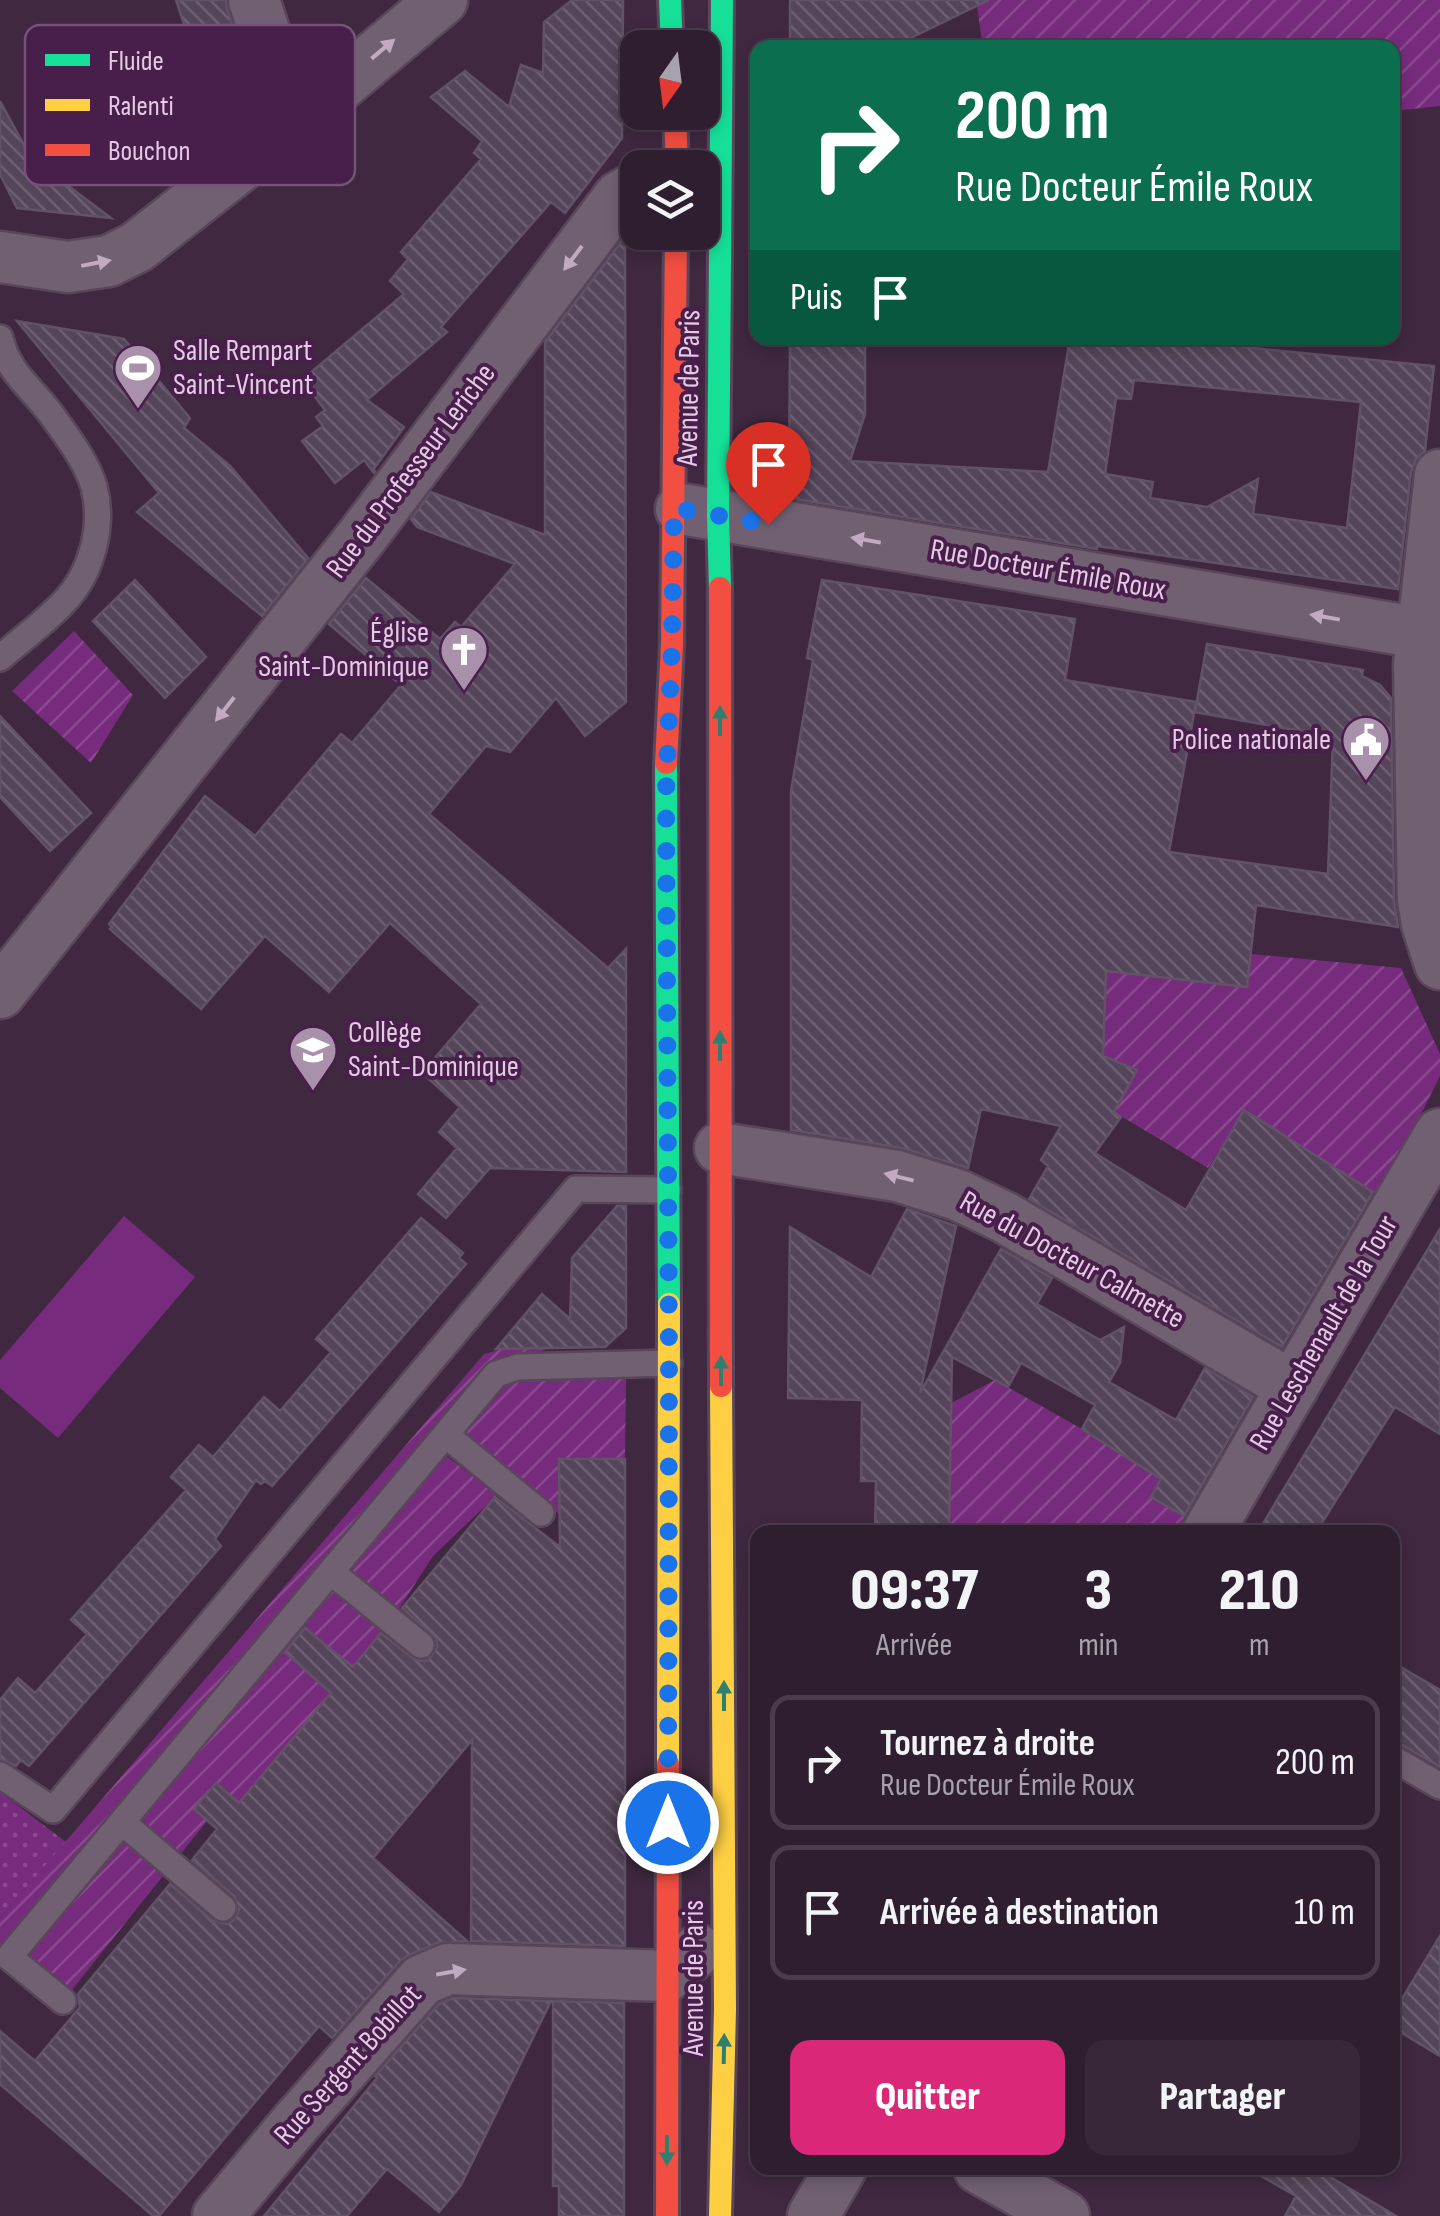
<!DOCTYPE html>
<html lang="fr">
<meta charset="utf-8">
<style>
body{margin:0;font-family:"Sofia Sans Condensed",sans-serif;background:#372738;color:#f1f3f6;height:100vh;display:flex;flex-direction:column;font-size:38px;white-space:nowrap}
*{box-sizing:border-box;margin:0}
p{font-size:32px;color:#a7a2ab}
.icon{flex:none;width:55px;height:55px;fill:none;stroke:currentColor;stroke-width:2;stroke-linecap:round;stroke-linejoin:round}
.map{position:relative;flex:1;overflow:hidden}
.drawer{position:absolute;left:750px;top:1525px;width:650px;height:650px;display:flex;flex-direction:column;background:#2f1e30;border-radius:20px;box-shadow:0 5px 15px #0003,0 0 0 2px #4a3c4c}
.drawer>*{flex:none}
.hud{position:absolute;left:750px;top:40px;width:650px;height:305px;border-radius:20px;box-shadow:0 5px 15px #0003,0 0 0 2px #4a3c4c;background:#0b6e4f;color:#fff;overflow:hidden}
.needle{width:65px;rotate:194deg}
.controls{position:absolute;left:620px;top:30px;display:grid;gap:20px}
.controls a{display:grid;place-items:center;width:100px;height:100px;border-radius:20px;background:#2f1e30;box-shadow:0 5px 15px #0003,0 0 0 2px #4a3c4c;font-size:50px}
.pin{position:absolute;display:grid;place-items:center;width:85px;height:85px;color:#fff;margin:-102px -42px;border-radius:50% 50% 50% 0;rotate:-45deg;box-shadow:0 0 10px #0007}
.pin .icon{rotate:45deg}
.me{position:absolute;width:110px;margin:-55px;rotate:0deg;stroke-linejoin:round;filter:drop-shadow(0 0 8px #0008)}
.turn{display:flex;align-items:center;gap:35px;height:210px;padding:0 40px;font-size:45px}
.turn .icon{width:130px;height:130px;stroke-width:2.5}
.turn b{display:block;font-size:70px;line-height:85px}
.then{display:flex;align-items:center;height:95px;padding:0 40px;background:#0003;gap:20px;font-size:38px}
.eta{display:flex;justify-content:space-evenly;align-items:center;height:170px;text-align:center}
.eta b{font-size:60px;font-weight:800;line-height:70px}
.cta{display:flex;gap:20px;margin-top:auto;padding:20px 40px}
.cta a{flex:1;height:115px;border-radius:20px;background:#db2777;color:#fff;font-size:40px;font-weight:800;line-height:115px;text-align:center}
.cta a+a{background:#372738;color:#f1f3f6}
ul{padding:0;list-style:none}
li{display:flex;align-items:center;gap:30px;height:135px;margin:0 20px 15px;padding:0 20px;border:5px solid #4a3c4c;border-radius:20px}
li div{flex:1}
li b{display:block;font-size:38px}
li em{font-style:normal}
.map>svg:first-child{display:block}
.grass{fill:#772b7c}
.park{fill:url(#park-dots)}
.garden{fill:url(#garden-furrows)}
.building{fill:url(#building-back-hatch);stroke:#625268;stroke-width:2.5;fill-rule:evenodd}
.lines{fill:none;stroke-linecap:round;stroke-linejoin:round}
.lane-casing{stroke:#5a465b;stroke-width:30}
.street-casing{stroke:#5a465b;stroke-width:55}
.fast-casing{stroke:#5a465b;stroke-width:28}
.slow-casing{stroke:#5a465b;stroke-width:28}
.jam-casing{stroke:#5a465b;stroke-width:28}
.lane{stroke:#716071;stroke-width:25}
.street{stroke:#716071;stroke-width:50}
.fast{stroke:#16e098;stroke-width:22}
.slow{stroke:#ffcf43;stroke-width:22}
.jam{stroke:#f24e42;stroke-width:22}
.oneway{fill:#c2aac2}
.oneway2{fill:#2f7f71}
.route{stroke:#1a73e8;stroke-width:18;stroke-dasharray:0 32.4}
.labels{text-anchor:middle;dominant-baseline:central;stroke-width:8;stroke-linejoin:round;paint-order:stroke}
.poi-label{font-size:30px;fill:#e4cae5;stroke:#481e4a;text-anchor:start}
.street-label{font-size:30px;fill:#e4cae5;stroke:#481e4a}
.key{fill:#481e4a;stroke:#775278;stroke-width:2.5}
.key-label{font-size:28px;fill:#e4cae5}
</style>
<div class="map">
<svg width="1440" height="2216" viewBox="0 0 1440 2216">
<defs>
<pattern id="park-dots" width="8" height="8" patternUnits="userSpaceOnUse" patternTransform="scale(2.5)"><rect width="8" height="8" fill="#772b7c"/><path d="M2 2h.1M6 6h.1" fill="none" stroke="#8a488e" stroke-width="1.8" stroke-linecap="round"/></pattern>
<pattern id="garden-furrows" width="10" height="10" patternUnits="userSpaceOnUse" patternTransform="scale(2.5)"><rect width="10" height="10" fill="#772b7c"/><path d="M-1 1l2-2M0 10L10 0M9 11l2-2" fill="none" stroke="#8a488e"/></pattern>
<pattern id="building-back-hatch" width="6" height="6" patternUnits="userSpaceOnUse" patternTransform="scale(2.5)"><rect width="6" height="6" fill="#55455a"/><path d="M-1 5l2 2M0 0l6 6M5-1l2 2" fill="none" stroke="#6d5e72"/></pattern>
</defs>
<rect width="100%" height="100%" fill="#3f2840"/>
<path class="grass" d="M124,1216L195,1277L58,1438L0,1388V1360Z"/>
<path class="park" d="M0,1792L66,1842L0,1918Z"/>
<path class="garden" d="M976,0H1440V106L1393,111L1392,48L983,47Z
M74,631L133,695L91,763L12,691Z
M1251,954L1401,968L1440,1054V1076L1380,1196L1245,1110L1208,1168L1114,1112L1137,1071L1089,1049L1105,1014V1005L1094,1003L1098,970L1246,987Z
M548,1348L496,1374L435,1447L497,1495L433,1556L391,1621L353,1667L308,1672L331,1693L239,1803L215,1784L194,1809L207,1821L63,2001L9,1958L0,1968V1918L484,1354L503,1349Z
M626,1378L625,1459H559V1514L463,1435L510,1381Z
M995,1380L1082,1429L1161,1479L1151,1497L1189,1520L1181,1532H949L951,1403Z"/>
<path class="building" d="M176,0H226L227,9L252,87L226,96L221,107L179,124L200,42L191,45Z
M572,0H623L622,138L565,213L551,202L441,327L447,332L367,400L404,427L373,470L375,471L374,473L364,460L335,483L302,441L323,426L316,417L325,410L302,380L404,294L390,281L408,259L401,252L481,159L474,153L482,141L431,97L465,71L509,107L521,65L543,73L544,22Z
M790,0H989L890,48H790Z
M0,101L31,158L111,218L17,208L0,174Z
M625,237L626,702L585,736L556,698L510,752L486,746L429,814L608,968L626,949V1172L490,1168L446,1218L418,1194L457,1148L439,1132L460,1107L422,1073L481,1004L390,923L329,992L265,936L201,1009L110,929L112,927L109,924L205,796L255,836L341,734L352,743L401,685L329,624L366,578L440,639L455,622L461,627L515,564L417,527L411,519L431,492L545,535V342Z
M17,321L124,339L190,418L184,428L230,466L308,558L262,616L137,512L159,493Z
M790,338H865V414L850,461L1048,472L1070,338H1244L1243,347L1434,366L1425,451L1416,459L1411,472L1398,589L1097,546V549L789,498ZM1134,380L1361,402L1347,528L1253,514L1258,479L1207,507L1150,498L1153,482L1105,474L1116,398L1131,399Z
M135,580L206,657L165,698L93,621Z
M822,580L1075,619L1065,680L1196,702L1169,852L1328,874L1333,737L1195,712L1207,644L1363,670L1362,676L1380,685L1391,698L1394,900L1398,927L1256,905L1247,987L1106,971L1103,1056L1137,1070L1114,1112L1121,1117L1095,1153L1186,1210L1244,1110L1373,1192L1282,1347L1029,1199L1048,1166L1041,1160L1061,1126L981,1109L968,1168L902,1148L791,1130V791L813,660L807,658Z
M0,716L91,813L50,851L0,797Z
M617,1206H626V1328L605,1347L496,1349L542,1294L570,1319L572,1258Z
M907,1209L956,1226L920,1393L1001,1249L1052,1278L1037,1304L1100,1340L1124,1327L1120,1363L1109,1382L1176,1420L1205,1368L1253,1397L1184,1516L1151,1497L1161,1479L1082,1429L1095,1405L1021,1363L1008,1387L952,1357L949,1532H875L876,1481H861L862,1400L788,1398L790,1227L871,1277Z
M421,1218L463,1253L459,1258L466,1264L272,1486L265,1481L261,1484L256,1480L215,1539L221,1546L29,1766L21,1760L16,1766L0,1759V1700L18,1678L35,1693L87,1634L71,1620L186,1490L171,1477L199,1445L213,1457L264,1397L280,1411L331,1352L316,1339Z
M1440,1229V1434L1395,1407L1316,1532H1258Z
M559,1459H625V1946L471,1941L472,1740L373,1858L467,1941L437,1943L411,1954L401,1960L332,2038L319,2026L159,2216H153L0,2084V2031L35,2061L80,2007L78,1994L170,1884L213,1921L228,1924L235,1919L239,1910L234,1896L192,1860L217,1829L194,1809L216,1783L239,1803L331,1693L285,1652L305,1628L353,1667L381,1633L412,1658L419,1661L428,1660L437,1648L436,1638L402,1608L495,1497L560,1547Z
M1392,1662L1440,1690V1767L1392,1739Z
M1440,1936V2056L1392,2027V2015Z
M453,1998L551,2001L461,2185L439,2212L387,2169L347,2216H264L377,2078L375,2076L439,2004Z
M553,2001L624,2003V2216H559V2186H553Z
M1247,2168H1315L1396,2216H1285L1296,2196Z"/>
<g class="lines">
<g class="lane-casing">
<path id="lane" d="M0,338C8,373 31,387 51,414C65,433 88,464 94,487C104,526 92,573 64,602C45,622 21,640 0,658
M446,1435L541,1513
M331,1572L421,1645
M1392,1758L1440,1786
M0,1775L53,1810L576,1189L668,1190
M122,1822L223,1908
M63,2001L9,1957L496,1374L518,1367L669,1363"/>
</g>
<g class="street-casing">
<path id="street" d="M254,0L294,124
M0,257L68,267L109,261L137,247L294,124L442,0
M1440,475L1419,664L1423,899L1427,924L1440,964
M681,509L1421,633
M0,993L363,535L619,197L638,186
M720,1148L897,1176L958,1195L1004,1217L1293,1387
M1208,1532L1440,1134
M979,2168L1064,2216
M218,2216L294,2125L422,1980L448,1969L667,1976L698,1950
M813,2216L841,2168"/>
</g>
<g class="fast-casing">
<path id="fast" d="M670,0L672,48
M720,588L718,515L722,0
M666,763L669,1304"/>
</g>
<g class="slow-casing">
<path id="slow" d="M668,1764L669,1304
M720,2216L725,2009L721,1386"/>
</g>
<g class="jam-casing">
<path id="jam" d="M675,112L677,168
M720,588L721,1386
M666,763L672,645L676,232
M667,2216L668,1764"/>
</g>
<use href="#lane" class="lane"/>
<use href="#street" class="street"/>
<use href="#fast" class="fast"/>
<use href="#slow" class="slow"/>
<use href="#jam" class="jam"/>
</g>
<defs><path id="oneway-solid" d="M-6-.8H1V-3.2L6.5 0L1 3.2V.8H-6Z" transform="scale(2.5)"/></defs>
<g class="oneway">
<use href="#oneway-solid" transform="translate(383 49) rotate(-40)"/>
<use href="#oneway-solid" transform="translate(573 258) rotate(127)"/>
<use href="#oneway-solid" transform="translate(96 263) rotate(-11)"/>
<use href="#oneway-solid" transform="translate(866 540) rotate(-170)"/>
<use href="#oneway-solid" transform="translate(1325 617) rotate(-170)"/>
<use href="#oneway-solid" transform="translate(225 709) rotate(128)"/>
<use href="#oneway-solid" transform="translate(899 1177) rotate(-166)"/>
<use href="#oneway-solid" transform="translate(451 1972) rotate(-10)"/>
</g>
<g class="oneway2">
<use href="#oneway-solid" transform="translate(720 721) rotate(-90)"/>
<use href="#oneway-solid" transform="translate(720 1046) rotate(-90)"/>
<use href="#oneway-solid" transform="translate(721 1371) rotate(-90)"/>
<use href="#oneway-solid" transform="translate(724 1696) rotate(-90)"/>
<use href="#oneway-solid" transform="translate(724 2049) rotate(-89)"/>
<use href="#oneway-solid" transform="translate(667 2150) rotate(90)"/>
</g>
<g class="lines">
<path class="route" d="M668,1823L669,1363L666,793L672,645L674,508L768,524"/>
</g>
<defs>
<g id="stadium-pin" transform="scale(2.5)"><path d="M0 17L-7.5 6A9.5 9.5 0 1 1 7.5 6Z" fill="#aa91ab" stroke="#481e4a"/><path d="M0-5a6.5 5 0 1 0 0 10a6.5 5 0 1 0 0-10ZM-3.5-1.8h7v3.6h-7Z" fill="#fff"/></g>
<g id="church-pin" transform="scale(2.5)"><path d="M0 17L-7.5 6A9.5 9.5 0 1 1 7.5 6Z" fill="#aa91ab" stroke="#481e4a"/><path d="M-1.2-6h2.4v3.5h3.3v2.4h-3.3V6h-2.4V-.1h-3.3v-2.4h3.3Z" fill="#fff"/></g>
<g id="civic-pin" transform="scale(2.5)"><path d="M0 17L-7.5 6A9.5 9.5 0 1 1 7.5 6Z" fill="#aa91ab" stroke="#481e4a"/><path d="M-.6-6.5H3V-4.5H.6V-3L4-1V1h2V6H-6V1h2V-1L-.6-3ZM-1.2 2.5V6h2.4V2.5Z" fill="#fff"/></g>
<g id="school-pin" transform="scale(2.5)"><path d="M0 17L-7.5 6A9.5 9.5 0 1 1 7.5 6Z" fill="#aa91ab" stroke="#481e4a"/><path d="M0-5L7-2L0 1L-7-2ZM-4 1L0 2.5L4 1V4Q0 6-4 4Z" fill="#fff"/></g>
</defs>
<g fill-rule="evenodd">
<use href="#stadium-pin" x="138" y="368"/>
<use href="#church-pin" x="464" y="650"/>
<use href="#civic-pin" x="1366" y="740"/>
<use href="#school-pin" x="313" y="1050"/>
</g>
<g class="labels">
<g class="poi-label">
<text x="173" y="351">Salle Rempart<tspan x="173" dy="34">Saint-Vincent</tspan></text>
<text x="429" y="633" text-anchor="end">Église<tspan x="429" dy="34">Saint-Dominique</tspan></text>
<text x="1331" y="740" text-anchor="end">Police nationale</text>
<text x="348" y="1033">Collège<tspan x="348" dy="34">Saint-Dominique</tspan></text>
</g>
<g class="street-label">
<text transform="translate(689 388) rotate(-89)">Avenue de Paris</text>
<text transform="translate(411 471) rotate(-53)">Rue du Professeur Leriche</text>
<text transform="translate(1048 570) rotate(10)">Rue Docteur Émile Roux</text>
<text transform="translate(1072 1260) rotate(29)">Rue du Docteur Calmette</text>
<text transform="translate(1324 1333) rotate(-60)">Rue Leschenault de la Tour</text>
<text transform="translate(694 1978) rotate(-90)">Avenue de Paris</text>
<text transform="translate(348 2065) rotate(-48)">Rue Sergent Bobillot</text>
</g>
</g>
<rect x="25" y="25" width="330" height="160" rx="15" class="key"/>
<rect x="45" y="54" width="45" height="12" fill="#16e098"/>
<rect x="45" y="99" width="45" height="12" fill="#ffcf43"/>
<rect x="45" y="144" width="45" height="12" fill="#f24e42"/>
<g class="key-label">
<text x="108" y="70">Fluide</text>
<text x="108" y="115">Ralenti</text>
<text x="108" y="160">Bouchon</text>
</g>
</svg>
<div class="controls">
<a><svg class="needle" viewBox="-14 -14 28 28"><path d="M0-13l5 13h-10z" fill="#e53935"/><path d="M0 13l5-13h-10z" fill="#a7a2ab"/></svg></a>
<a><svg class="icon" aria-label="layers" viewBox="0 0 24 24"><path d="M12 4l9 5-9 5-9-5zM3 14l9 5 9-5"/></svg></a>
</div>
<div class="pin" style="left:768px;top:524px;background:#d93025"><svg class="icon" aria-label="arrive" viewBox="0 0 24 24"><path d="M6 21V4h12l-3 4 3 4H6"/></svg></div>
<svg class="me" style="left:668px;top:1823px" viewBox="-20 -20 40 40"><circle r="17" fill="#1a73e8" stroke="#fff" stroke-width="3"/><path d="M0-11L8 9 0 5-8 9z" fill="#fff"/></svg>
<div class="hud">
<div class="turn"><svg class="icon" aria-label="right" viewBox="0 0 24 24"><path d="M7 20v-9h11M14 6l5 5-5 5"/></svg><div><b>200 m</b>Rue Docteur Émile Roux</div></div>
<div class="then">Puis<svg class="icon" aria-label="arrive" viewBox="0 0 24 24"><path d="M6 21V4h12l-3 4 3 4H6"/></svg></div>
</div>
<section class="drawer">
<div class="eta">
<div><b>09:37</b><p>Arrivée</p></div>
<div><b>3</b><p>min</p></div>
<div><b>210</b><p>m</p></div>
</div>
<ul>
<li><svg class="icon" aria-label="right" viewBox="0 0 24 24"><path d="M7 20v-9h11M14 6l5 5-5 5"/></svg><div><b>Tournez à droite</b><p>Rue Docteur Émile Roux</p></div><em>200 m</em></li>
<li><svg class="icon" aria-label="arrive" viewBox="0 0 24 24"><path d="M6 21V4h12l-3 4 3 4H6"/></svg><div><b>Arrivée à destination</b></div><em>10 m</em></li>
</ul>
<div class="cta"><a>Quitter</a><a>Partager</a></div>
</section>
</div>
